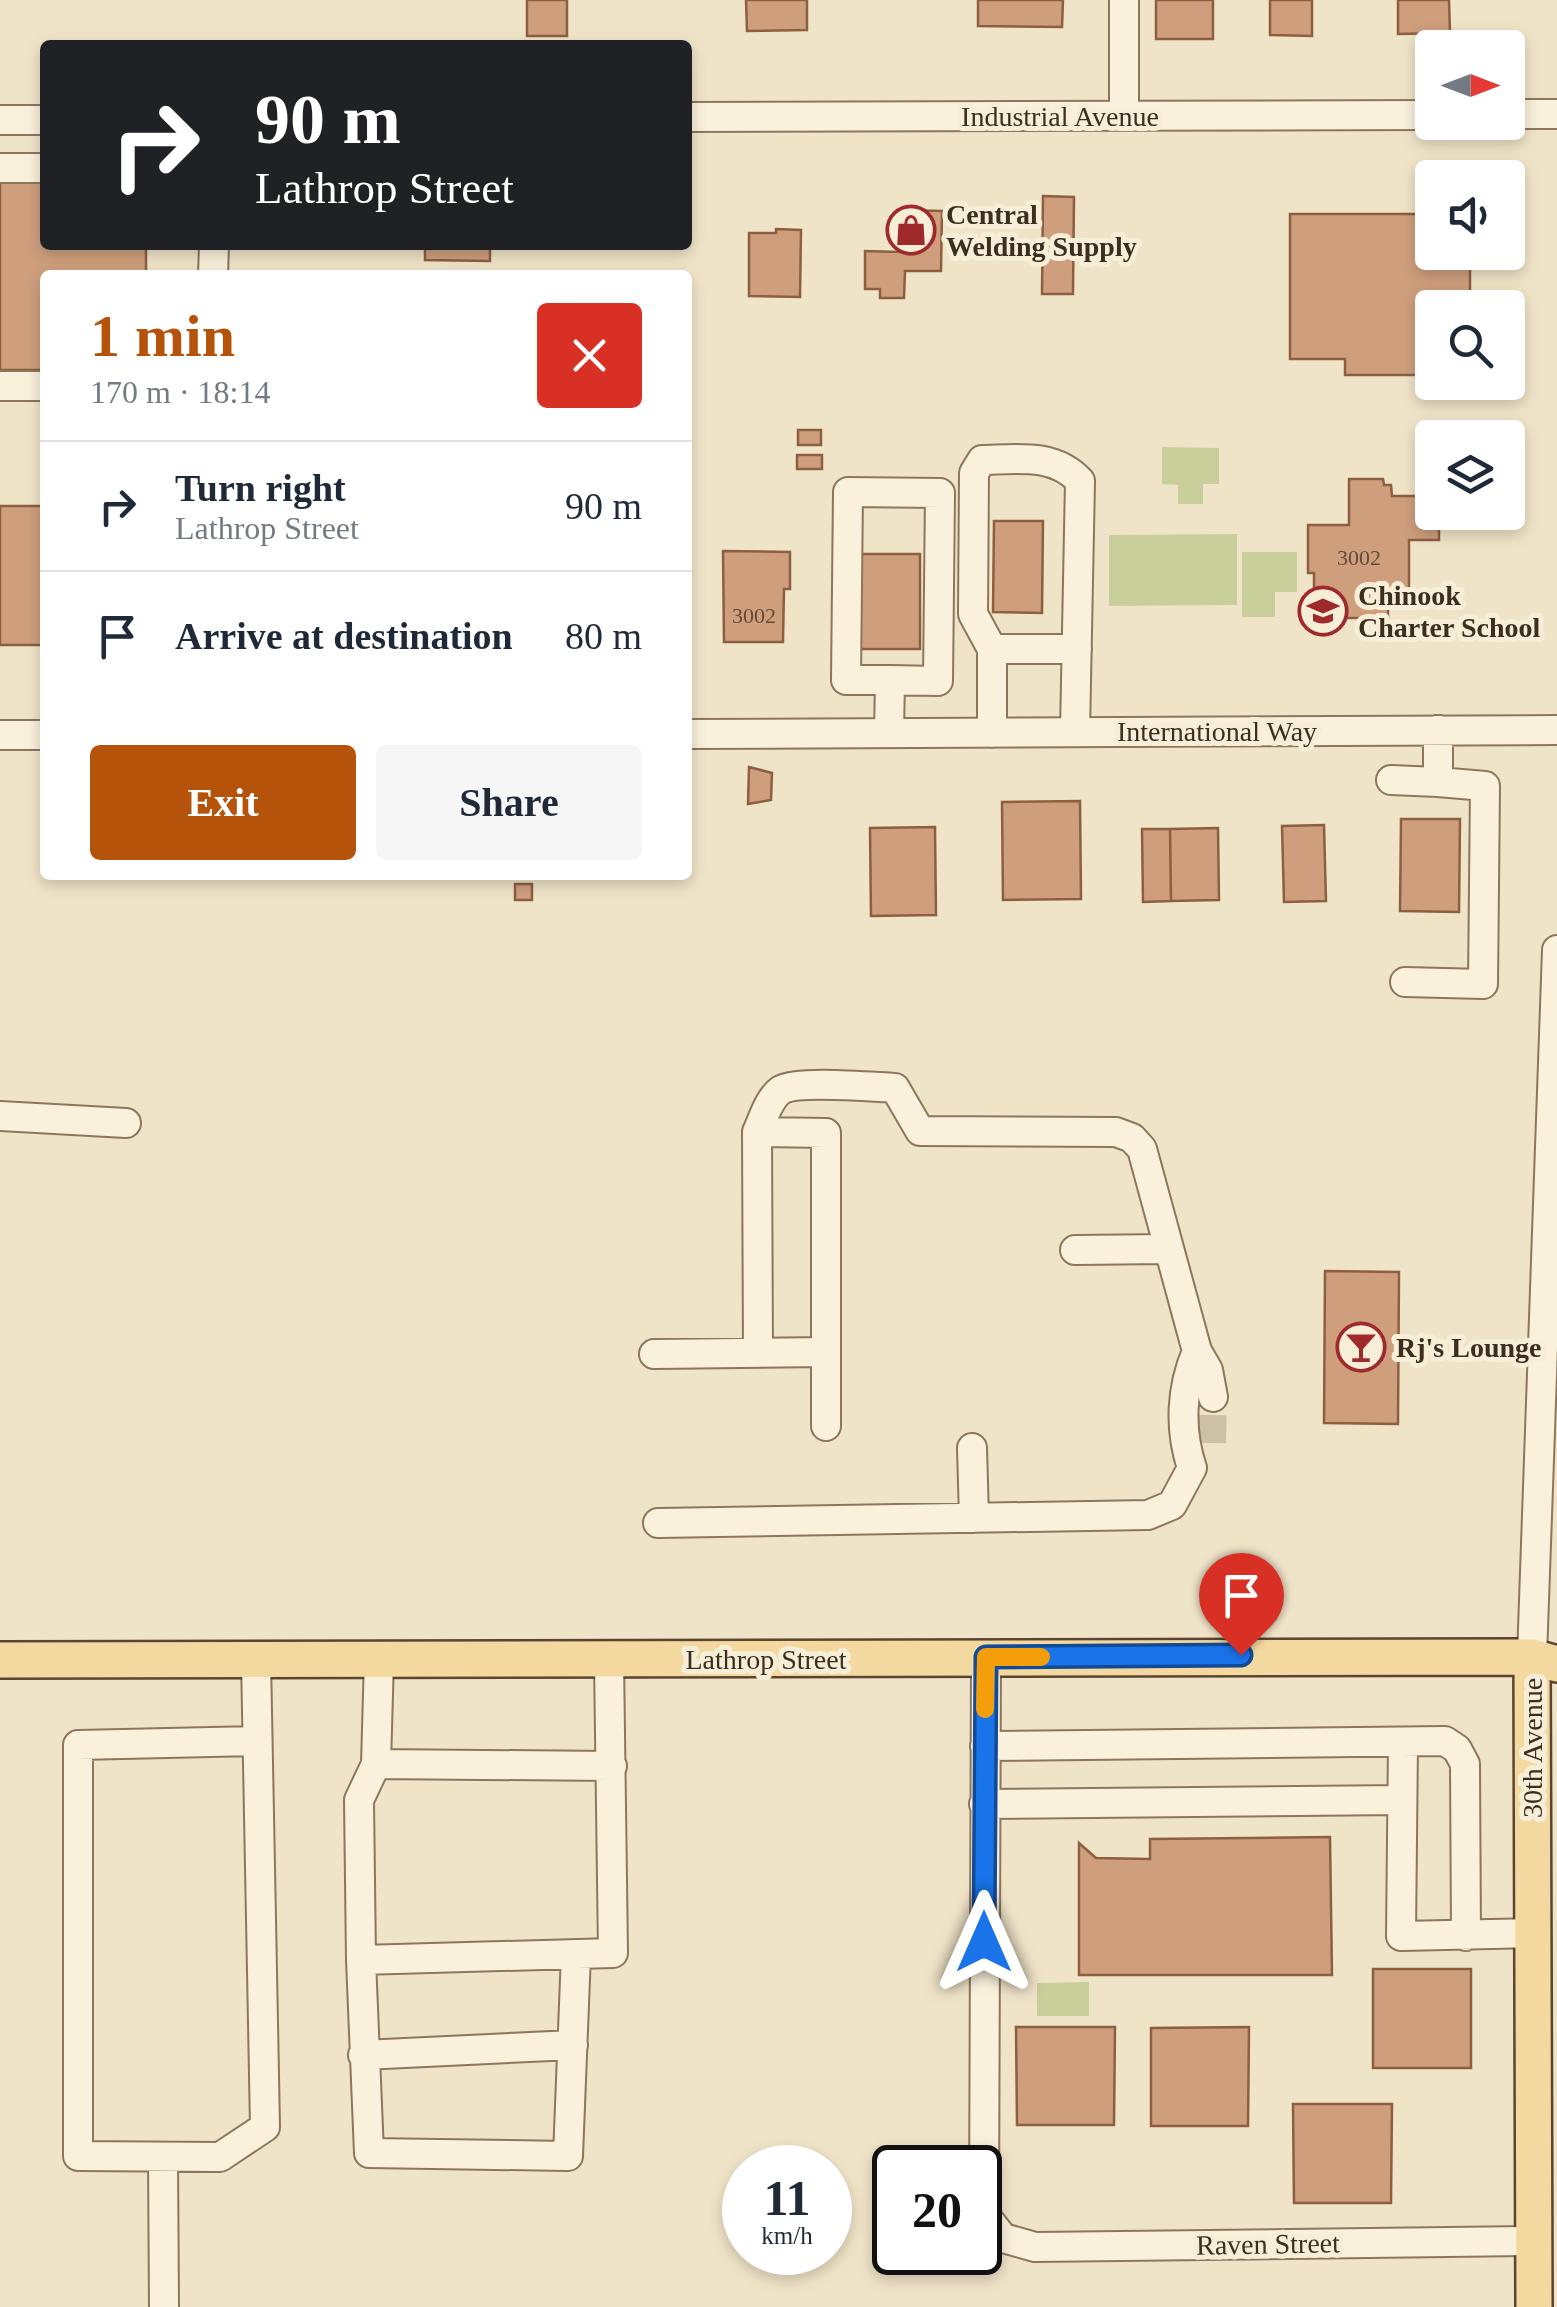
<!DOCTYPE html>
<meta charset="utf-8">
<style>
body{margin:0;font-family:Georgia,serif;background:#f6f6f7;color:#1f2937;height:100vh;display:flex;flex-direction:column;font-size:38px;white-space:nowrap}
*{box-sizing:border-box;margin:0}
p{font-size:32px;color:#747a83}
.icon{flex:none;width:55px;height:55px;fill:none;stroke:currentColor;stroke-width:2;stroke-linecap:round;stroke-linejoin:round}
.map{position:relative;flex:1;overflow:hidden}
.drawer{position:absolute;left:40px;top:270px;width:652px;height:610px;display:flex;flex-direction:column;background:#fff;border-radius:10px;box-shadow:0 5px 15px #0003}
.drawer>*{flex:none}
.top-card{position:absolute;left:40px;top:40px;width:652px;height:210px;border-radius:10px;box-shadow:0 5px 15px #0003;background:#202124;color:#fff;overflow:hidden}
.needle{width:65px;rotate:90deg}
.fabs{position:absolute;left:1415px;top:30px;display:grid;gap:20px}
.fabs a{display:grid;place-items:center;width:110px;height:110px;border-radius:10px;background:#fff;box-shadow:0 5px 15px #0003;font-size:50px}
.speed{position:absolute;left:722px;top:2145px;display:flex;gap:20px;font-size:50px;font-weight:700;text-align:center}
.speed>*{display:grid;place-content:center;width:130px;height:130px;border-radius:50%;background:#fff;box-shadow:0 5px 15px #0003;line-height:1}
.speed small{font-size:25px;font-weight:400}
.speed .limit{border:5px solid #111;border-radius:15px;background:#fff;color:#111}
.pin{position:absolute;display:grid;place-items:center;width:85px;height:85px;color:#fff;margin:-102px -42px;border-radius:50% 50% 50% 0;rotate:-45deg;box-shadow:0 0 10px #0007}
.pin .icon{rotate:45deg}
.me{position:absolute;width:110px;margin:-55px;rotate:0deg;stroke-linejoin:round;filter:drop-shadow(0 0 8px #0008)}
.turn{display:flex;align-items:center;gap:35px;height:210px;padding:0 50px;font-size:45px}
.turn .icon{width:130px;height:130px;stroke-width:2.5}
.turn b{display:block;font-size:70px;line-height:85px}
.round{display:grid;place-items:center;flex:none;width:105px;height:105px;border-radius:10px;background:#f6f6f7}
.summary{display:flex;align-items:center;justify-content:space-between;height:170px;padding:0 50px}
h1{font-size:60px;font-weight:700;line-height:75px;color:#b45309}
.primary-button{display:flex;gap:20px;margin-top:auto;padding:20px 50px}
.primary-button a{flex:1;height:115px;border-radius:10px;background:#b45309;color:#fff;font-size:40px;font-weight:700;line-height:115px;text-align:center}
.primary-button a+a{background:#f6f6f7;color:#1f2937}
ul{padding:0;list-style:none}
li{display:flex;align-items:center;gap:30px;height:130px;padding:0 50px;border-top:2px solid #e0e1e3}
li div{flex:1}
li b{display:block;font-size:38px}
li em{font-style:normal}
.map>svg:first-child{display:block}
.green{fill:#c9cf9b}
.building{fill:#cf9f7d;stroke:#8d5f41;stroke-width:2.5}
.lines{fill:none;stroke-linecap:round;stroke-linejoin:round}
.minor-tunnel{stroke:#ccc0a6;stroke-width:28;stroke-dasharray:28 14;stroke-linecap:butt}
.minor-casing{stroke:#8d765c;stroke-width:32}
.major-casing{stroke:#5b4430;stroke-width:40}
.minor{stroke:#faf1dc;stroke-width:28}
.major{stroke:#f3d9a0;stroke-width:35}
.route-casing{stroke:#114b97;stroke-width:25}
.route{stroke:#1a73e8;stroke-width:18}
.slow{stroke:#f59e0b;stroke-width:18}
.labels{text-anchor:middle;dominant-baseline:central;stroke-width:10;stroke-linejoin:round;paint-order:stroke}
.number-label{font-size:22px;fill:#624a37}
.street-label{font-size:28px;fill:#3d2e20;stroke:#f7eed8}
.poi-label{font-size:28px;font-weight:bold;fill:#3d2e20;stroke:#f7eed8;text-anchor:start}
</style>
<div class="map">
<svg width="1557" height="2307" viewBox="0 0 1557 2307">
<rect width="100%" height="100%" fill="#f0e4c8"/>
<path class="green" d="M1162,447L1219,448V484H1203V504H1178V485L1162,484Z
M1237,534V605L1109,606V535Z
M1242,552H1297V592H1275V617H1242Z
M1089,1982V2016H1037V1983Z"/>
<path class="building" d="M527,0H567V36H527Z
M746,0H807V30L747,31Z
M978,0H1063L1062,27L978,26Z
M1156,0H1213V39H1156Z
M1270,0H1312V36L1270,35Z
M1398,0H1449L1450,33L1398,34Z
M0,181H45V245H146V275H45V370H0Z
M1043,196L1074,197L1073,294H1042Z
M900,210L942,211L941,271H905L904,298H880V289H865V251L900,252Z
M1290,214H1432V252H1470V308H1432V375H1345V359H1290Z
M776,229L801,230L800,297L749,296V233H776Z
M425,245H490V261L425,260Z
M798,430H821V445H798Z
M797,455H822V469H797Z
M1349,479H1383L1384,485H1391L1392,496H1432V512H1439V540H1409V595H1388V618H1325L1324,599H1314V573H1308V525H1349Z
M0,506H45V645H0Z
M994,521H1043L1042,613L993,612Z
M723,551L790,552V589H784L783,642H724Z
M857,554H920V649H858Z
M749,767L772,773L771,800L748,804Z
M1080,801L1081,899L1003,900L1002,802Z
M1401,819H1460L1459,912L1400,911Z
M1324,825L1326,901L1284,902L1282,826Z
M935,827L936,915L871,916L870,828Z
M1218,828L1219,900L1171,901L1170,829Z
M1142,829H1170L1171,901L1143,902Z
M515,884H532V900H515Z
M1325,1271L1399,1272L1398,1424L1324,1423Z
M1330,1837L1332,1975H1079V1843L1096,1858L1150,1859V1839Z
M1373,1969H1471V2068H1373Z
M1016,2027H1115L1114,2125H1017Z
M1249,2027L1248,2126H1151V2028Z
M1293,2104H1392L1391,2203H1294Z"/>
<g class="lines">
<path class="minor-tunnel" d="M1212,1443L1213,1397"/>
<g class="minor-casing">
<path id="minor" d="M1124,0V116
M1508,114H1557
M688,117L1432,115
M0,120H45
M0,168H45
M213,275L214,245
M0,386H45
M992,649V733
M1075,732L1080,481C1054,453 1018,459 982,460L974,473L973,614L992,649H1077
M889,733L890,680L938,681L940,493L848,492L846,680H890
M688,734L1557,730
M0,735H45
M1391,780L1438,782
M1405,982L1483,984L1485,786L1438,782V730
M0,1116L126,1123
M1075,1250L1166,1249
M1197,1351L1208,1370L1213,1397
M758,1353L757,1132L826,1133V1352
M654,1354L826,1352V1426
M972,1448L974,1518
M658,1523L1148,1515L1172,1505L1192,1468C1179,1429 1181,1388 1197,1351L1142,1149L1132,1138L1116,1132L920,1131L895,1088C872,1087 799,1080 781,1090C769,1098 763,1119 757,1132
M986,1657L984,2214L1003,2238L1035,2247L1533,2241
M1532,1657L1557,950
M256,1659L265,2127L220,2157L78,2156V1745L256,1741
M379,1659L376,1764L612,1766
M1403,1742L1401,1936L1532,1933
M985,1746L1445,1741L1457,1749L1465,1764L1466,1936
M376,1764L359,1800L361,1960L613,1953L609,1660
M984,1804L1402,1800
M361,1960L369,2153L568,2156L576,1954
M363,2055L573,2045
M163,2159L164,2307"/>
</g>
<g class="major-casing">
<path id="major" d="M1532,1657L1534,2307
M0,1660L1532,1657L1557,1664"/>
</g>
<use href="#minor" class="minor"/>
<use href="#major" class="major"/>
</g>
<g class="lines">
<g class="route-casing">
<path id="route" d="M984,1942L986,1657L1241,1655"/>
</g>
<use href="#route" class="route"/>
<path class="slow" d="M985,1709L986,1657H1041"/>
</g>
<defs>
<g id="shop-ring" transform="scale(2.5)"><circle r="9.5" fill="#f7eed8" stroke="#9e2a2b" stroke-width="1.5"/><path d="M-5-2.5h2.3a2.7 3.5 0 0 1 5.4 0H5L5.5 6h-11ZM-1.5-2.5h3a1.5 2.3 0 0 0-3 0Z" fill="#9e2a2b"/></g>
<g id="school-ring" transform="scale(2.5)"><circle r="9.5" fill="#f7eed8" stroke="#9e2a2b" stroke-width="1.5"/><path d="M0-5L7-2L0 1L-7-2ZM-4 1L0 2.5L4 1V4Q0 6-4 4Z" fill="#9e2a2b"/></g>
<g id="bar-ring" transform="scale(2.5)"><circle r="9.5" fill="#f7eed8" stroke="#9e2a2b" stroke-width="1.5"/><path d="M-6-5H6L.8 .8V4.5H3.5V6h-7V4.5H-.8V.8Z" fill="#9e2a2b"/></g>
</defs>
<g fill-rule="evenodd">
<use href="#shop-ring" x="911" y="230"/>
<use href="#school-ring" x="1323" y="611"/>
<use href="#bar-ring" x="1361" y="1347"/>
</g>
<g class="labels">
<g class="number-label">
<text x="1359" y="557">3002</text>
<text x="754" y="615">3002</text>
</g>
<g class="street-label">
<text x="1060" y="116">Industrial Avenue</text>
<text x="1217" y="731">International Way</text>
<text x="766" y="1659">Lathrop Street</text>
<text transform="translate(1532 1748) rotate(-90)">30th Avenue</text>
<text transform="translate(1268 2244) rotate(-1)">Raven Street</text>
</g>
<g class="poi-label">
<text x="946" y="214">Central<tspan x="946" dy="32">Welding Supply</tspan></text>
<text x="1358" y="595">Chinook<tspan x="1358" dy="32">Charter School</tspan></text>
<text x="1396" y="1347">Rj's Lounge</text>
</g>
</g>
</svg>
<div class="fabs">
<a><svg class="needle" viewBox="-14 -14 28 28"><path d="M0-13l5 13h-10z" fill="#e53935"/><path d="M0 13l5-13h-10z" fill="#747a83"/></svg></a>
<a><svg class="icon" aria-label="sound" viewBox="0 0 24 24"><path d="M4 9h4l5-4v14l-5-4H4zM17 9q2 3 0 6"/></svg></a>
<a><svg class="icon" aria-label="search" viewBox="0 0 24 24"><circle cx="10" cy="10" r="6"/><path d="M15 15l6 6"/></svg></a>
<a><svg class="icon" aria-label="layers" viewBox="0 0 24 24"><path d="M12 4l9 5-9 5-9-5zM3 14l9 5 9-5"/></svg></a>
</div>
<div class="speed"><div>11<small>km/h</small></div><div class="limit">20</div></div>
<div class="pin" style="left:1241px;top:1655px;background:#d93025"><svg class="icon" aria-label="arrive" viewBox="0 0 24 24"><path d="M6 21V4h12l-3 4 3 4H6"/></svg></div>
<svg class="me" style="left:984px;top:1942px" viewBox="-20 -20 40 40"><path d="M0-17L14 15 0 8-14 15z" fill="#1a73e8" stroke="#fff" stroke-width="4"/></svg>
<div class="top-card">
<div class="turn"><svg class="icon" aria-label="right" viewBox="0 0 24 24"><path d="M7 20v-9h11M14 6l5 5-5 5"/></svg><div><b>90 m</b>Lathrop Street</div></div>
</div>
<section class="drawer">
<div class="summary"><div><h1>1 min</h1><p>170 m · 18:14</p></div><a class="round" style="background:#d93025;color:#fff"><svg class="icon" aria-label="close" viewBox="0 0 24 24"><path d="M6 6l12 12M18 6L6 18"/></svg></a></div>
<ul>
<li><svg class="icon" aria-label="right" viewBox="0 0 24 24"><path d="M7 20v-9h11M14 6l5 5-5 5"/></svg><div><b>Turn right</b><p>Lathrop Street</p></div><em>90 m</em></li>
<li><svg class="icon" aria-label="arrive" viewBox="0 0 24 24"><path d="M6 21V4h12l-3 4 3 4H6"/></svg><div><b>Arrive at destination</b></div><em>80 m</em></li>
</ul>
<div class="primary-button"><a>Exit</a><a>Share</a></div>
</section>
</div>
